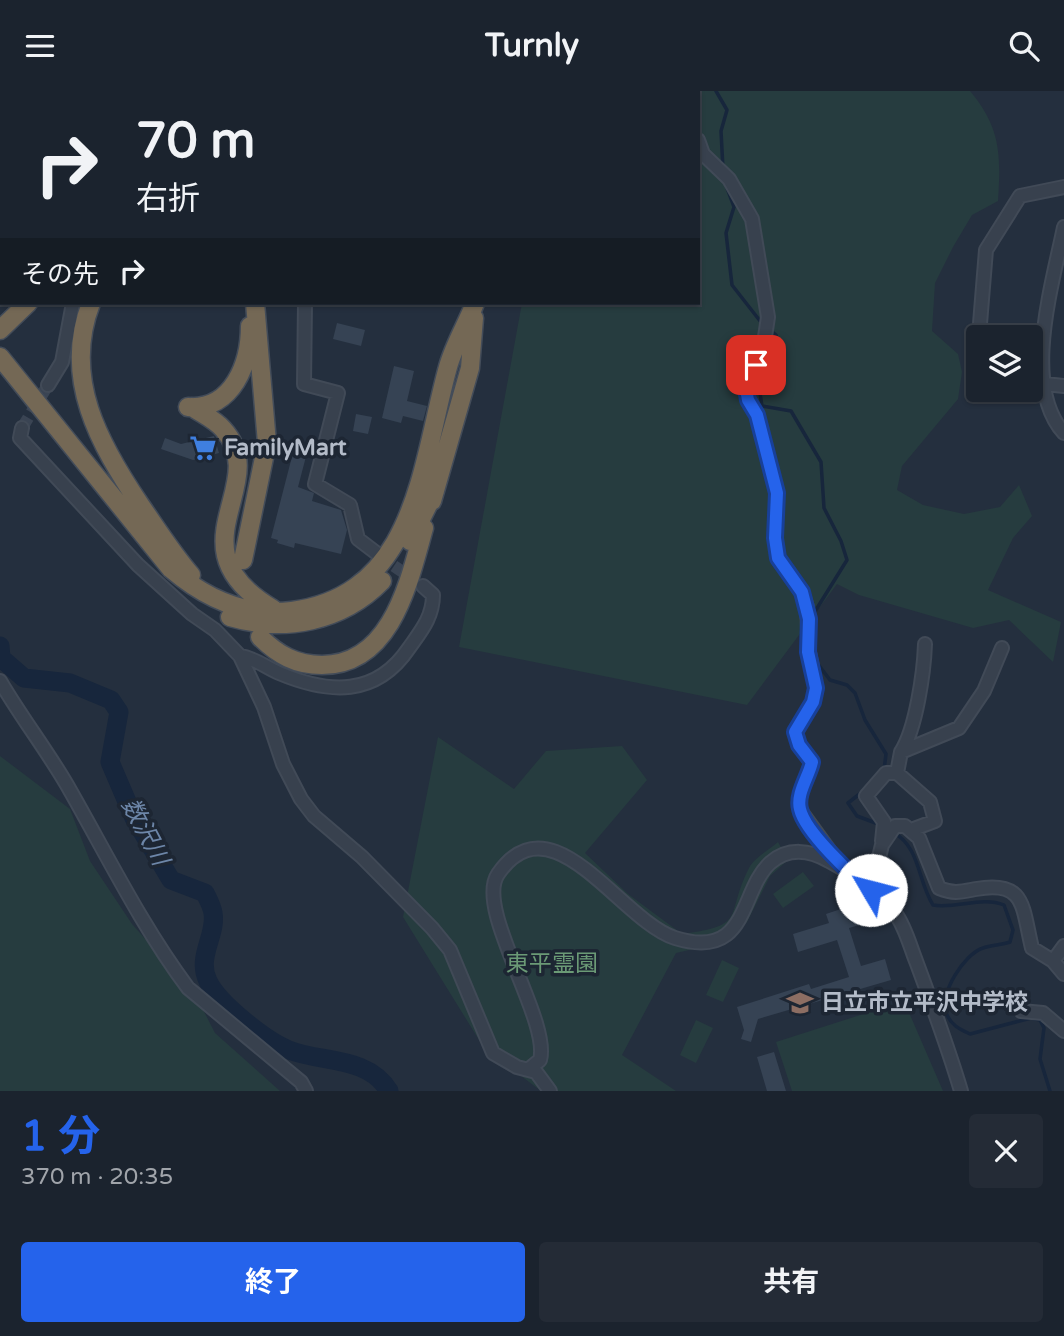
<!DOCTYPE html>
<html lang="ja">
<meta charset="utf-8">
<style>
body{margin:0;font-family:"Varela Round","Noto Sans JP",sans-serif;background:#242b36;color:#f1f3f6;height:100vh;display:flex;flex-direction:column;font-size:26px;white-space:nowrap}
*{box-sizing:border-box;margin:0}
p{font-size:23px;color:#a0a4aa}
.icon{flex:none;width:38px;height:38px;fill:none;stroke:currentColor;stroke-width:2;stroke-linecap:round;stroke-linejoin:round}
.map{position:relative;height:1000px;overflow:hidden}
.side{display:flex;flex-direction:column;background:#1b232e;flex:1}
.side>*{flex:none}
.guide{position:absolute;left:0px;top:0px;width:700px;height:214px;box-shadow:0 2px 5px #0004,0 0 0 2px #39404a;background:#1b232e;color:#f1f3f6;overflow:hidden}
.tools{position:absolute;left:966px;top:234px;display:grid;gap:14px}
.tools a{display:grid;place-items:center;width:77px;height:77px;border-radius:7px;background:#1b232e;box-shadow:0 2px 5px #0004,0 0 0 2px #39404a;font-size:35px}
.pin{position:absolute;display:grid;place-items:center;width:60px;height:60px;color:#fff;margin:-30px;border-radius:14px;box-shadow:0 4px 10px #0006}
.me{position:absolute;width:77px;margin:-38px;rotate:307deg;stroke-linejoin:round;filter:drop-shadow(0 0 5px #0008)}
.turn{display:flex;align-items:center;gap:24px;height:147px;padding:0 21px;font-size:32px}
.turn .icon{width:91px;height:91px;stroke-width:2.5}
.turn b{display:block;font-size:49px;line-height:60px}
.then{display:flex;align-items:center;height:66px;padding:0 21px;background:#0003;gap:14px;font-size:26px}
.round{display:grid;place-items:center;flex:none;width:74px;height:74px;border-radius:7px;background:#242b36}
.summary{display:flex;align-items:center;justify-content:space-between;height:119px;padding:0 21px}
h1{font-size:42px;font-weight:700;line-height:52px;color:#2563eb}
.primary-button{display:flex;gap:14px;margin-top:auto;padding:14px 21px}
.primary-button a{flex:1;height:80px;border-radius:7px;background:#2563eb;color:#fff;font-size:28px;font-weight:700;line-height:80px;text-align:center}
.primary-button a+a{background:#242b36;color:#f1f3f6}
header{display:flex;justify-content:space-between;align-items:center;height:91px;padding:0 21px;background:#1b232e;font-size:32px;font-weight:700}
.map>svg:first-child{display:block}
.green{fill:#263c3f}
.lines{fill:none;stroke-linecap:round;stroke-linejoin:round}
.stream{stroke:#17263c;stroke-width:3.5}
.river{stroke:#17263c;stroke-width:19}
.building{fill:#364354}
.minor-tunnel{stroke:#3a4453;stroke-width:12;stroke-dasharray:12 6;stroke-linecap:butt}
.minor-casing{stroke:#414a57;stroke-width:16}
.highway-casing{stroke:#434c59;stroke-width:21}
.minor{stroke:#38414e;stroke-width:12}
.highway{stroke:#746855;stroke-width:18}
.route-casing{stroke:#184099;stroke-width:18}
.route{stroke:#2563eb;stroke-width:12}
.labels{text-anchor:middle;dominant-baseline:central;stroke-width:7;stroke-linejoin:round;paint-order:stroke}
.poi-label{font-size:23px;font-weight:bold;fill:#b4bcc9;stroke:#1d2633;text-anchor:start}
.park-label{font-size:23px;fill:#6b9a76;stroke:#1d2633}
.water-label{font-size:24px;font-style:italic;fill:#6d86a8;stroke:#1d2633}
</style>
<header><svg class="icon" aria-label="menu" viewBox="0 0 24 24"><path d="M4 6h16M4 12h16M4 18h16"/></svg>Turnly<svg class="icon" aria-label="search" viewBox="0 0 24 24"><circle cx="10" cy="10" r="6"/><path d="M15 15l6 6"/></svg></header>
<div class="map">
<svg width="1064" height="1000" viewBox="0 0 1064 1000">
<rect width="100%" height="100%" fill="#242f3e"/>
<path class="green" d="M659,0H970C1001,37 1001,64 998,110L972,124L953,156L935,192L932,240L958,263L962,281L958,308L902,375L897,399L923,414L964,423L1000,416L1019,394L1032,425L1013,447L988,499L1061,531L1053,571L1009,529L973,537L859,504L837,493L747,614L459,556L522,212H698V2Z
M438,646L514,698L546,660L622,655L647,689L585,762L628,803L682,843C749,834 724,826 749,777C754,767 769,759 778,751L788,769L770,785L747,831L728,850L676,862L622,964L676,1000H541L484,957L403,826Z
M0,665L70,718L90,770L132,833L196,905L215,942L280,1000H0Z
M803,781L814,795L783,817L773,803Z
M722,869L739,877L723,911L706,904Z
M904,910L943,1000H792L776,951Z
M696,929L713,937L696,972L680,964Z"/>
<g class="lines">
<path class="stream" d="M716,0L727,19L721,40L723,78
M724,89L734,116L726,142L732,194L764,235
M770,239L776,244L779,279L778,284L759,296L762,315L791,320L821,371L824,417L841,450L847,469L814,522V540
M817,572L830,589L847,594L855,602L865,629L886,663L884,679
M862,701L848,712L857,725L881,734
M894,742C920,756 918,791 933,814C956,818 982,805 1004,814L1013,839L1010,851C1001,854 991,854 983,857C964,863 939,903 946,922C951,934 959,938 970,943L1031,927L1040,929L1044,937L1040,968L1050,1000"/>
<path class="river" d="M0,555L1,567L24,587L70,592L111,609L119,621L110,671L134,727L171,789L205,802C208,808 212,815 213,822C217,844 196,866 208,890C218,912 266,950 289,959C322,972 368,965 389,1000"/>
</g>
<path class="building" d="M337,232L365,239L361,255L333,248Z
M394,275L414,280L407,310L427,315L423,330L403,325L401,332L382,327Z
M356,323L372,326L368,343L353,340Z
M214,345L219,362L193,369L161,358L165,347L181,353Z
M296,350L309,354L298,396L314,402L312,410L341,419L347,439L341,463L295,452L294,457L277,452L278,449L271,447Z
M856,813L863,833L849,837L861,875L885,868L891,889L758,928L751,951L741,948L744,939L737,916L809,893L811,898L849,886L837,849L798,861L793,843L829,832L826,823Z
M774,961L786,1000H767L757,966Z"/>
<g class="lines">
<path class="minor-tunnel" d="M22,337L48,294
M379,465L416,490"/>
<g class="minor-casing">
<path id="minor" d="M316,2V0
M332,2L333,0
M698,49L703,63L729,88L752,128L768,226L763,259L746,298L748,309L757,324L777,402L775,447L778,467L802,501L807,516L809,561L816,597L813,611L795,641L799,655L812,671L800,704V719L840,774
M1064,136C1053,191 1021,295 1064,342
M305,212L304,293L338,302L315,393L350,414L358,448L379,464
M995,247L979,245L986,159L1020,105L1064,96
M1045,293L1064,295
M48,294L62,271L73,212
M22,337L20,347L138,474L192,523L215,539L240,565L264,616L283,673L301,708L314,725L362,766L432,837L450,859L493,962L517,976L536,981L550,1000
M240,565C255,567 265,576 279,582C329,603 376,606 409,557C421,540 433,526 433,504L423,495
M0,590C21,626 46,658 67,694C106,762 141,834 188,897L301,991L306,1000
M901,661C916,638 924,581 925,553
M897,682L901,661L959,637L984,600L1002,557
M882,750L884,731L866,705L886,682H897L930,711L935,730L911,739
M871,799L882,754L895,735H905L919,747L939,797C954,803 960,801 976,798C1026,789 1022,816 1032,857L1053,870L1064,855
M1053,870L1064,883
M1021,920L1043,922L1064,940
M529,978L540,969C551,929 474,818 498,783C552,705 620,829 675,847C749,870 739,801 770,772C788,756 810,759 829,770C851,782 880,800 895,822C905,835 910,855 916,870C932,913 948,956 961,1000"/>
</g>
<g class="highway-casing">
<path id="highway" d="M106,2L108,0
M142,2L143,0
M210,2L211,0
M240,2L241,0
M505,2L506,0
M530,2V0
M0,139L2,137
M0,158L2,156
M91,212C62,287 99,353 141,415C157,438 172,462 191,484
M0,239L28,212
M0,266L171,478C205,507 246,526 292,520C417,503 421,373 448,276C454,254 467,233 475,212
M188,316C233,319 250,272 250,235
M192,316C202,323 214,328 223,338C274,394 168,456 273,518
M432,410L470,277L474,227
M410,450L435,400
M243,469L267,352L255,212
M230,526C284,542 342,531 382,490
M260,546C278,564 296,574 322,574C392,574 409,490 424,437"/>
</g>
<use href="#minor" class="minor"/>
<use href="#highway" class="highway"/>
</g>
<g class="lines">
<g class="route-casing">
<path id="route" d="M756,274L746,298L748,309L757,324L777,402L775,447L778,467L802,501L809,528L808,561L816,597L813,611L795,641L799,654L812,671C809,685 796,703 800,718C805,741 852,785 871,799"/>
</g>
<use href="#route" class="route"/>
</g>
<defs>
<g id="supermarket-bare" transform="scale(2.1)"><path d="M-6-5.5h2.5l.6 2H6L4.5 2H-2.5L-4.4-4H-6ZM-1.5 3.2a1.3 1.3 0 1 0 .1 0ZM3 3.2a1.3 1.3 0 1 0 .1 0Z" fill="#3f7fe0" stroke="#1d2633" stroke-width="2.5" paint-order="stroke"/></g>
<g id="school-bare" transform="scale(2.1)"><path d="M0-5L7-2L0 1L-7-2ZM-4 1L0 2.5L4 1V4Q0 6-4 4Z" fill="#8d6e63" stroke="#1d2633" stroke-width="2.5" paint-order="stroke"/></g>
</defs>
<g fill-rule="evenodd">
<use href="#supermarket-bare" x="203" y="357"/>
<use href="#school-bare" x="800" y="912"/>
</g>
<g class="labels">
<g class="poi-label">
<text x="224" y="357">FamilyMart</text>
<text x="821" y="912">日立市立平沢中学校</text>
</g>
<g class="park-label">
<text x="552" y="873">東平霊園</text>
</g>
<g class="water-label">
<text transform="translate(145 741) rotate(62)">数沢川</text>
</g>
</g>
</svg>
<div class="tools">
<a><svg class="icon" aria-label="layers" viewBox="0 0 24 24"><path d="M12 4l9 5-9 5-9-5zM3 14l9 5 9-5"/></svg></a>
</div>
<div class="pin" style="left:756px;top:274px;background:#d93025"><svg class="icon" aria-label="arrive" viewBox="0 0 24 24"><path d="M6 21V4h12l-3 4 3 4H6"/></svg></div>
<svg class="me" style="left:871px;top:799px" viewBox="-20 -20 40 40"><circle r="19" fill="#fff"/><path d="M0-13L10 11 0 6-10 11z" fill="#2563eb"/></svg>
<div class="guide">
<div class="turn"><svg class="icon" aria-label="right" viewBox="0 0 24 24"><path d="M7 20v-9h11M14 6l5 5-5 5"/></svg><div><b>70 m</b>右折</div></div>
<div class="then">その先<svg class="icon" aria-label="right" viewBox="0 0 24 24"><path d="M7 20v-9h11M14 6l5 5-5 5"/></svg></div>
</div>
</div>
<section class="side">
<div class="summary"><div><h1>1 分</h1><p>370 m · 20:35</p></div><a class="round"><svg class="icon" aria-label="close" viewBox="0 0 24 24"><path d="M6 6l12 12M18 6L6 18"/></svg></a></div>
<div class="primary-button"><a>終了</a><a>共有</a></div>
</section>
